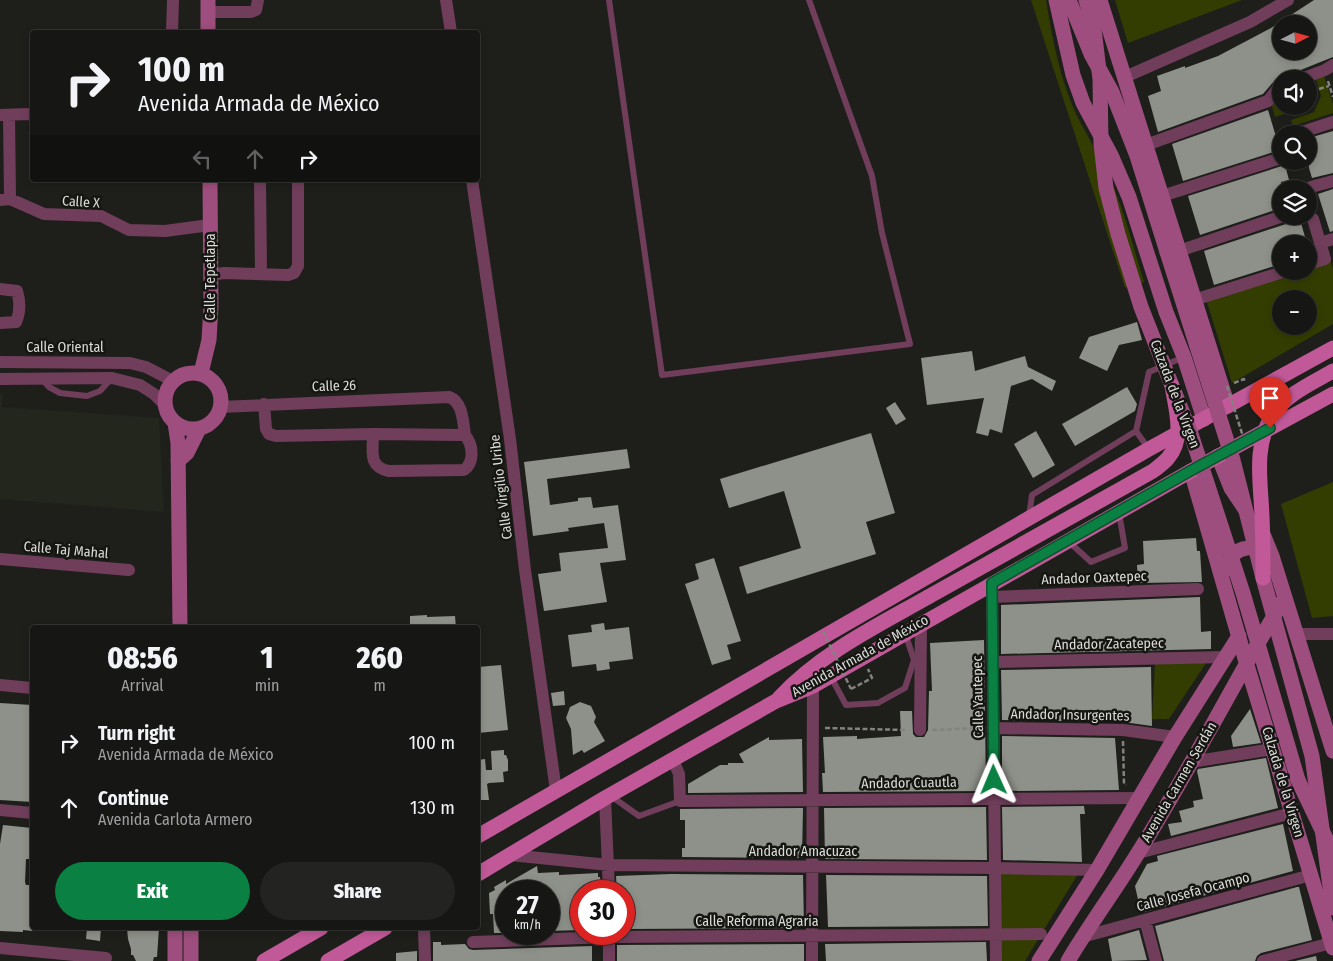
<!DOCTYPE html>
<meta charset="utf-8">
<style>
body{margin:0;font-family:"Fira Sans Condensed",sans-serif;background:#232422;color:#f1f3f6;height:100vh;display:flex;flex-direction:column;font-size:19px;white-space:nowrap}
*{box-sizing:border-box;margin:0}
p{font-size:16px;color:#9e9fa0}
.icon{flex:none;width:28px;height:28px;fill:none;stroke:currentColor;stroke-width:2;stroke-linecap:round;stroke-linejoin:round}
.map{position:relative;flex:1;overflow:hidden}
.side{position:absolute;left:30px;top:625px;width:450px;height:305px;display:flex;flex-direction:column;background:#161714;border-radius:5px;box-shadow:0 2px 8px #0003,0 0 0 1px #353634}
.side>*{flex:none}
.top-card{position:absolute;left:30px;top:30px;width:450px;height:152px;border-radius:5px;box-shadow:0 2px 8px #0003,0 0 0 1px #353634;background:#161714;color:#f1f3f6;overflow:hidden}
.needle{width:32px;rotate:84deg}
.controls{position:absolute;left:1272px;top:15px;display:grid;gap:10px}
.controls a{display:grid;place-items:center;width:45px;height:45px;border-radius:50%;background:#161714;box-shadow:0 2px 8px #0003,0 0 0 1px #353634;font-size:25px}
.speed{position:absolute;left:495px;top:880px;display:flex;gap:10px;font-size:25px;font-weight:700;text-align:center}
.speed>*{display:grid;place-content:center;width:65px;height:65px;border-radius:50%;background:#161714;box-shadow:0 2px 8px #0003,0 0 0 1px #353634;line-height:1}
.speed small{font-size:12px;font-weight:400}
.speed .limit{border:8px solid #d22;background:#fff;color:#111}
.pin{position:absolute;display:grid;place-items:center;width:42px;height:42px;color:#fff;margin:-51px -21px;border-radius:50% 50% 50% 0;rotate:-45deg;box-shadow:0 0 5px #0007}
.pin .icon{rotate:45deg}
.me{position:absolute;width:55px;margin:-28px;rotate:359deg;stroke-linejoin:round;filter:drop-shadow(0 0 4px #0008)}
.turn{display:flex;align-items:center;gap:18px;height:105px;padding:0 25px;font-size:22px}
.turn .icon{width:65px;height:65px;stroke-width:2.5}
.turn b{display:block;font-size:35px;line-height:42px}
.lanes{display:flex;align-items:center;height:48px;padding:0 25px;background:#0003;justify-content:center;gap:25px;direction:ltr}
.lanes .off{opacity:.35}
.eta{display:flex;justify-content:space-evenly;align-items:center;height:85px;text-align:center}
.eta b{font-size:30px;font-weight:800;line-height:35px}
.cta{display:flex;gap:10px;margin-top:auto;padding:10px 25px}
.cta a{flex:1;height:58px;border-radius:30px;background:#0b8043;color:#fff;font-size:20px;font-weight:800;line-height:58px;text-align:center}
.cta a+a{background:#232422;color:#f1f3f6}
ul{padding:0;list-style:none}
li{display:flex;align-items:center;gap:15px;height:65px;padding:0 25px}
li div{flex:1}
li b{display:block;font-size:19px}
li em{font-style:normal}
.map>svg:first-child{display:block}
.built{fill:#23261c}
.green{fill:#333d01;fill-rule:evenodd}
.building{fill:#8e908a;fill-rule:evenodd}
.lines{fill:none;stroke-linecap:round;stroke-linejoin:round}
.path{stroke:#82837f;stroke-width:2.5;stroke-dasharray:5 2.5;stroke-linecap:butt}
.lane{stroke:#703e5b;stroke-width:6}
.street{stroke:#703e5b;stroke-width:12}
.secondary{stroke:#9e4e7e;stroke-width:15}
.primary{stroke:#c15998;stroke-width:15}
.path-bridge{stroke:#82837f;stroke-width:2.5;stroke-dasharray:5 2.5;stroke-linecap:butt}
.secondary-bridge{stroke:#9e4e7e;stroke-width:15}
.primary-bridge{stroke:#c15998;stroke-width:15}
.route-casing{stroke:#07532c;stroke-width:12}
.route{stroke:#0b8043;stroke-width:9}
.labels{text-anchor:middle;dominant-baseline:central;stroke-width:5;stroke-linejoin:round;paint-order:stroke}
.street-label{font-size:14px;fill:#dbdcd9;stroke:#151612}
</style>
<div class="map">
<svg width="1333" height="961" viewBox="0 0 1333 961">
<rect width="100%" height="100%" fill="#1e1f1b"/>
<path class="built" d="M0,394H3L2,407L159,418L164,512L0,499Z"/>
<path class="green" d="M1031,0H1046C1052,38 1060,79 1076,114C1086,134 1098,153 1108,174C1124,209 1133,246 1144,282L1125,288Z
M1115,0H1242L1128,43Z
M1323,73L1333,104V113L1293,126L1291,120L1314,112L1321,96L1315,76Z
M1280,92L1281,106H1285L1287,113L1275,117L1271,102Z
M1330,259L1333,269V324L1232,383L1206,299L1293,271H1309V266ZM1281,299H1309V326H1281Z
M1333,482V616L1312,618L1281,504Z
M1208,660L1169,719H1152L1155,664Z
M998,872L1078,874L1025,961H1002Z"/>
<path class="building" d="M1314,0H1333V57L1298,71L1291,79L1281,78L1275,80L1263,94L1158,132L1148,96L1161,91L1157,76L1185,66V68L1218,56L1271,28ZM1281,24H1309V51H1281Z
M1268,110L1280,150L1183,181L1172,144Z
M1333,131V173L1312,178L1309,168V138Z
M1285,165L1289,180L1281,182V208L1200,235L1188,196Z
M1333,189V231L1330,232L1318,194Z
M1291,216H1299L1307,244H1281V264L1214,285L1204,251L1286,224L1289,221Z
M1137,322L1142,340L1119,345L1107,371L1079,358L1089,337Z
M972,351L975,371L1025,356L1028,367L1056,381L1052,391L1032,379L1011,386L1002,433L990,429L988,436L976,433L984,398L927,405L921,358Z
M1127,387L1137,404L1135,411L1075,446L1062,424Z
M895,402L906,419L896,425L886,408Z
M1036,431L1055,465L1033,478L1014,444Z
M871,433L895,513L866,522L876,554L747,594L739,567L801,548L784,491L729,508L720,479Z
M627,449L630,468L547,479L550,505L578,501V498L591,497L593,508L618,505L626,560L600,563L607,602L544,611L538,574L561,571L559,553L608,548L604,523L568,528L569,531L533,536L524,462Z
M1196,538L1197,551H1200L1202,582L1138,583L1137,565L1144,564L1143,541Z
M714,558L741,641L727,645L731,659L712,665L685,584L699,579L695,564Z
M1200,597L1201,632L1211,631V649L1001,654V605Z
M427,615V617L455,616L456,628H410V616Z
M604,623L605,630L629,627L633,659L609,662L610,669L597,671L596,664L572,667L568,635L592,632L591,625Z
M984,640L986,791L823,792L822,773H825L823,737L857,736V739L901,736L900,711H912L913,734L916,737H924L928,730L929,691H932L930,643Z
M501,665L508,730L478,733V667Z
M1151,667L1152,726L1123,722L1002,720L1001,670Z
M564,691L565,705L553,706L551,693Z
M580,702L591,706L596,717L594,722L605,741L584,753L582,750L573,755L571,729L566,718L570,707Z
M0,703L32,705V802L0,800Z
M1250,709L1261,743L1233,747L1231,736Z
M1002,736L1115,738L1119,790L1002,791Z
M769,737V740L802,739L803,792L688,793V784L720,765H728V763H744L739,754Z
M504,750V755H506L508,760V771L503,772L504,782L489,783L487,784L489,800H478V760L485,759L486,770H492L491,751Z
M1266,758L1278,808L1171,836L1168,824L1182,822L1179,811L1194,807L1193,801L1203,799L1197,771L1198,769Z
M1084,806L1085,814H1080L1082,862L1003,860L1002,807Z
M986,807L987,860L825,859L824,808Z
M803,808L802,858L682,857V848H685V820H680V809Z
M1283,824L1293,871L1141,913L1135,886L1147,864L1158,861L1157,856Z
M3,825L32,828L29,859H26L25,882L26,885H32V931L23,930V932L0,931V844Z
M537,866L538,873L559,872V875L598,873V877H600L601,890L581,891V930L549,931V891H506V933H494L493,914H490L489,893L495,890L494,887L506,880V884Z
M671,874L803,875L804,928L624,929V891H617L616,876Z
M826,875L987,876L988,926L828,927Z
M1297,887H1299L1312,940L1261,953L1257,956L1255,961H1164L1155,926Z
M87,928H101L100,941L86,939Z
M127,928H159L157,957H154L153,961H136L133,955H131V949L128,939Z
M1139,930L1147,960L1112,961L1108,939Z
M433,942H441V945L465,944L469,949L473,950L592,946V961H433Z
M986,942L987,961H826L825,944Z
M804,944V961H617V945Z
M417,951V961H396V953Z
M1316,956L1317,961H1295Z"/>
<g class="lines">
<path class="path" d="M1328,81L1333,97
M1319,89L1329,86
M1234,383L1244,379V381
M851,689L872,678L868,669
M825,728L907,730
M932,730L982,728
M1123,741L1124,784L1126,785"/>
<path class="lane" d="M609,0L662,375L910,344L882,233L872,176L809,0
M42,379L49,387L60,393L87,396L100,391L112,378
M1136,431L1149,372L1184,357
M1029,516L1032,495L1136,431L1148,448
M1068,541L1091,562L1125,548L1119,513
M831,677L846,705L878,703L905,688L914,660L905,633
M611,796L639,816L680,801"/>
<path class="street" d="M446,0L451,32
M208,12H251L256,10L258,0
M172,32L173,0
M1125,77L1250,22L1288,0
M1301,79L1325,70L1333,65
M0,115L28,114L32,115
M9,115L10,199
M1296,134L1333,122
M1146,145L1268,101L1279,87L1281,86
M260,180L261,274
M472,180L510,439L525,570L556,791
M1311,187L1333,181
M1162,196L1281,158
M0,200L10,199L44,214L101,216L129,230L165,231L210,225
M1320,243L1333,239
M1179,251L1283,216
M1309,264L1325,259L1313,219
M210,275L224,273L288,275L294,273L298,266V180
M0,289L17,291C20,301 20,313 16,322L0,323
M1194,300L1286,271
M0,362L130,363L146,367L173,381
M0,379L112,378L140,385L154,394L165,405
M264,404L266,429L269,434L276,436L373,434L465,435C473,445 475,462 464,470L389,471C368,467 373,452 373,434
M220,407L449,397C463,402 463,422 465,435
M0,559L129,570
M992,583L996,961
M992,597L1198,589
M1295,634H1333
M993,662L1226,657
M0,685L32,688
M993,728L1123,730L1175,737
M920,730L921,623
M673,760L679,774L680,801L1139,798
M1191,762L1273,749
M605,798L609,891
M0,810L32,813
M1138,853L1292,813
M510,855L609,865L995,868L1097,870
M1145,920L1156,961
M424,928L425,961
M1082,937L1311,875
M473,942L609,937L1041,934
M0,948L106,958
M609,961V934
M812,961L813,686
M1263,961L1331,943"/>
<path class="secondary" d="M208,0V32
M1056,0L1073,75L1083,103L1111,155L1129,197L1166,312L1184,357L1204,419
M1069,0L1091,54L1112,92L1137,156L1167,252
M1100,0L1228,406
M165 401a28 28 0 1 1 56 0a28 28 0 1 1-56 0Z
M201,373L209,340L211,306L210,180
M175,423L178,443L180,628
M1218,456L1231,488L1245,509
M178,461L187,453L199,429
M1191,471L1246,662L1333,948
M1263,534L1272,556L1333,751
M1228,569C1229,566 1230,560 1232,557C1239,546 1257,545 1266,553
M1298,780L1333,853
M175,928V961
M191,928V961
M1039,961L1097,870L1175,737L1239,636
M1068,961C1090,924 1116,889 1138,853C1190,770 1234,682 1284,599"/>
<path class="primary" d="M779,698C821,653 875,627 928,597
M478,836L1149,449L1333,348
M478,874L605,798L776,701L813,686L1191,471L1333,394
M264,961L321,928
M328,961L385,928"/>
<path class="path-bridge" d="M1227,386L1246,446
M823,631L851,689"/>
<path class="secondary-bridge" d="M1086,0L1094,29L1100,79L1101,144L1106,188L1118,234L1141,307L1191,434L1243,593L1298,780
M1167,252L1233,460L1263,578L1312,756L1333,908"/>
<path class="primary-bridge" d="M1263,578C1263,557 1263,537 1262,517C1261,483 1253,447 1272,416C1285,395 1312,383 1333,371
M928,597L1153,471C1158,467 1164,463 1168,458C1185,439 1176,409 1172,386"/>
</g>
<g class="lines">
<g class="route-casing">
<path id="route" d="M994,780L992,583L1192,470L1270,428"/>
</g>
<use href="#route" class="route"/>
</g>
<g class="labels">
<g class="street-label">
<text transform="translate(81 202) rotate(4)">Calle X</text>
<text transform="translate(210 277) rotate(-90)">Calle Tepetlapa</text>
<text x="65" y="347">Calle Oriental</text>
<text transform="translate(334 386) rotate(-2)">Calle 26</text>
<text transform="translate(1175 394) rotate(69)">Calzada de la Virgen</text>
<text transform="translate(501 487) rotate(-97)">Calle Virgilio Uribe</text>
<text transform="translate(66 550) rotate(5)">Calle Taj Mahal</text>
<text transform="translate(1094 578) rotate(-2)">Andador Oaxtepec</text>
<text transform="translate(1109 644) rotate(-1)">Andador Zacatepec</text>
<text transform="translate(860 656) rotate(-29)">Avenida Armada de México</text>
<text transform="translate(978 697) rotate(-91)">Calle Yautepec</text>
<text transform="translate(1070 715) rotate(1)">Andador Insurgentes</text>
<text transform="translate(1179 782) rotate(-60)">Avenida Carmen Serdán</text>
<text transform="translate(1283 782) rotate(73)">Calzada de la Virgen</text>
<text transform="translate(909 783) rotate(-1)">Andador Cuautla</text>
<text x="803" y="851">Andador Amacuzac</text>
<text transform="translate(1193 892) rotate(-15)">Calle Josefa Ocampo</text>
<text x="757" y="921">Calle Reforma Agraria</text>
</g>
</g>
</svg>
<div class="controls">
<a><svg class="needle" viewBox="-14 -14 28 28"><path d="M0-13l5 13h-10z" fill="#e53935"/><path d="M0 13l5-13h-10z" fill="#9e9fa0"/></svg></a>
<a><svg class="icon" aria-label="sound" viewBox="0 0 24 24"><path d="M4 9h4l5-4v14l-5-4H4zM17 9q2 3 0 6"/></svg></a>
<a><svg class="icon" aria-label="search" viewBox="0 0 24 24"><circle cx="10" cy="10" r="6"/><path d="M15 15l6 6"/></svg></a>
<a><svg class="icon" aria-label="layers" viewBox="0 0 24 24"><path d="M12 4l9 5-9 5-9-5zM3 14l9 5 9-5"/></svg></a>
<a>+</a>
<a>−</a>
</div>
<div class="speed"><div>27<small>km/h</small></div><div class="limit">30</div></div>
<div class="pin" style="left:1270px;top:428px;background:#d93025"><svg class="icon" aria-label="arrive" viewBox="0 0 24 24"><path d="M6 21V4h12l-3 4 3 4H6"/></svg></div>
<svg class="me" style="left:994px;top:780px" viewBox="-20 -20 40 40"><path d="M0-17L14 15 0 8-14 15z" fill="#0b8043" stroke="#fff" stroke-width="4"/></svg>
<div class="top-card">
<div class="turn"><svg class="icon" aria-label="right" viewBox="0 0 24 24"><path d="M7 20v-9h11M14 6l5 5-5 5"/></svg><div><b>100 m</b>Avenida Armada de México</div></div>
<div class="lanes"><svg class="icon off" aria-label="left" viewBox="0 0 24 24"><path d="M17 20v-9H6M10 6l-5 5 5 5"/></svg><svg class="icon off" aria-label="ahead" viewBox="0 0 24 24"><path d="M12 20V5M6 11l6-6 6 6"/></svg><svg class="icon" aria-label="right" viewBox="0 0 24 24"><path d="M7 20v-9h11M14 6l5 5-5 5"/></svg></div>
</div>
<section class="side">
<div class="eta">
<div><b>08:56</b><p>Arrival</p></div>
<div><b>1</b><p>min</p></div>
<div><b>260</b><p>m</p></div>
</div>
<ul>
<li><svg class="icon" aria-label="right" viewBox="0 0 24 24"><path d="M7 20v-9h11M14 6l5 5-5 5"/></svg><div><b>Turn right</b><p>Avenida Armada de México</p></div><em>100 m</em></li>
<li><svg class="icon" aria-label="ahead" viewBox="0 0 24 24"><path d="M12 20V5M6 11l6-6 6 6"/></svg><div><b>Continue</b><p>Avenida Carlota Armero</p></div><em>130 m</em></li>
</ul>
<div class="cta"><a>Exit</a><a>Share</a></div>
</section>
</div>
